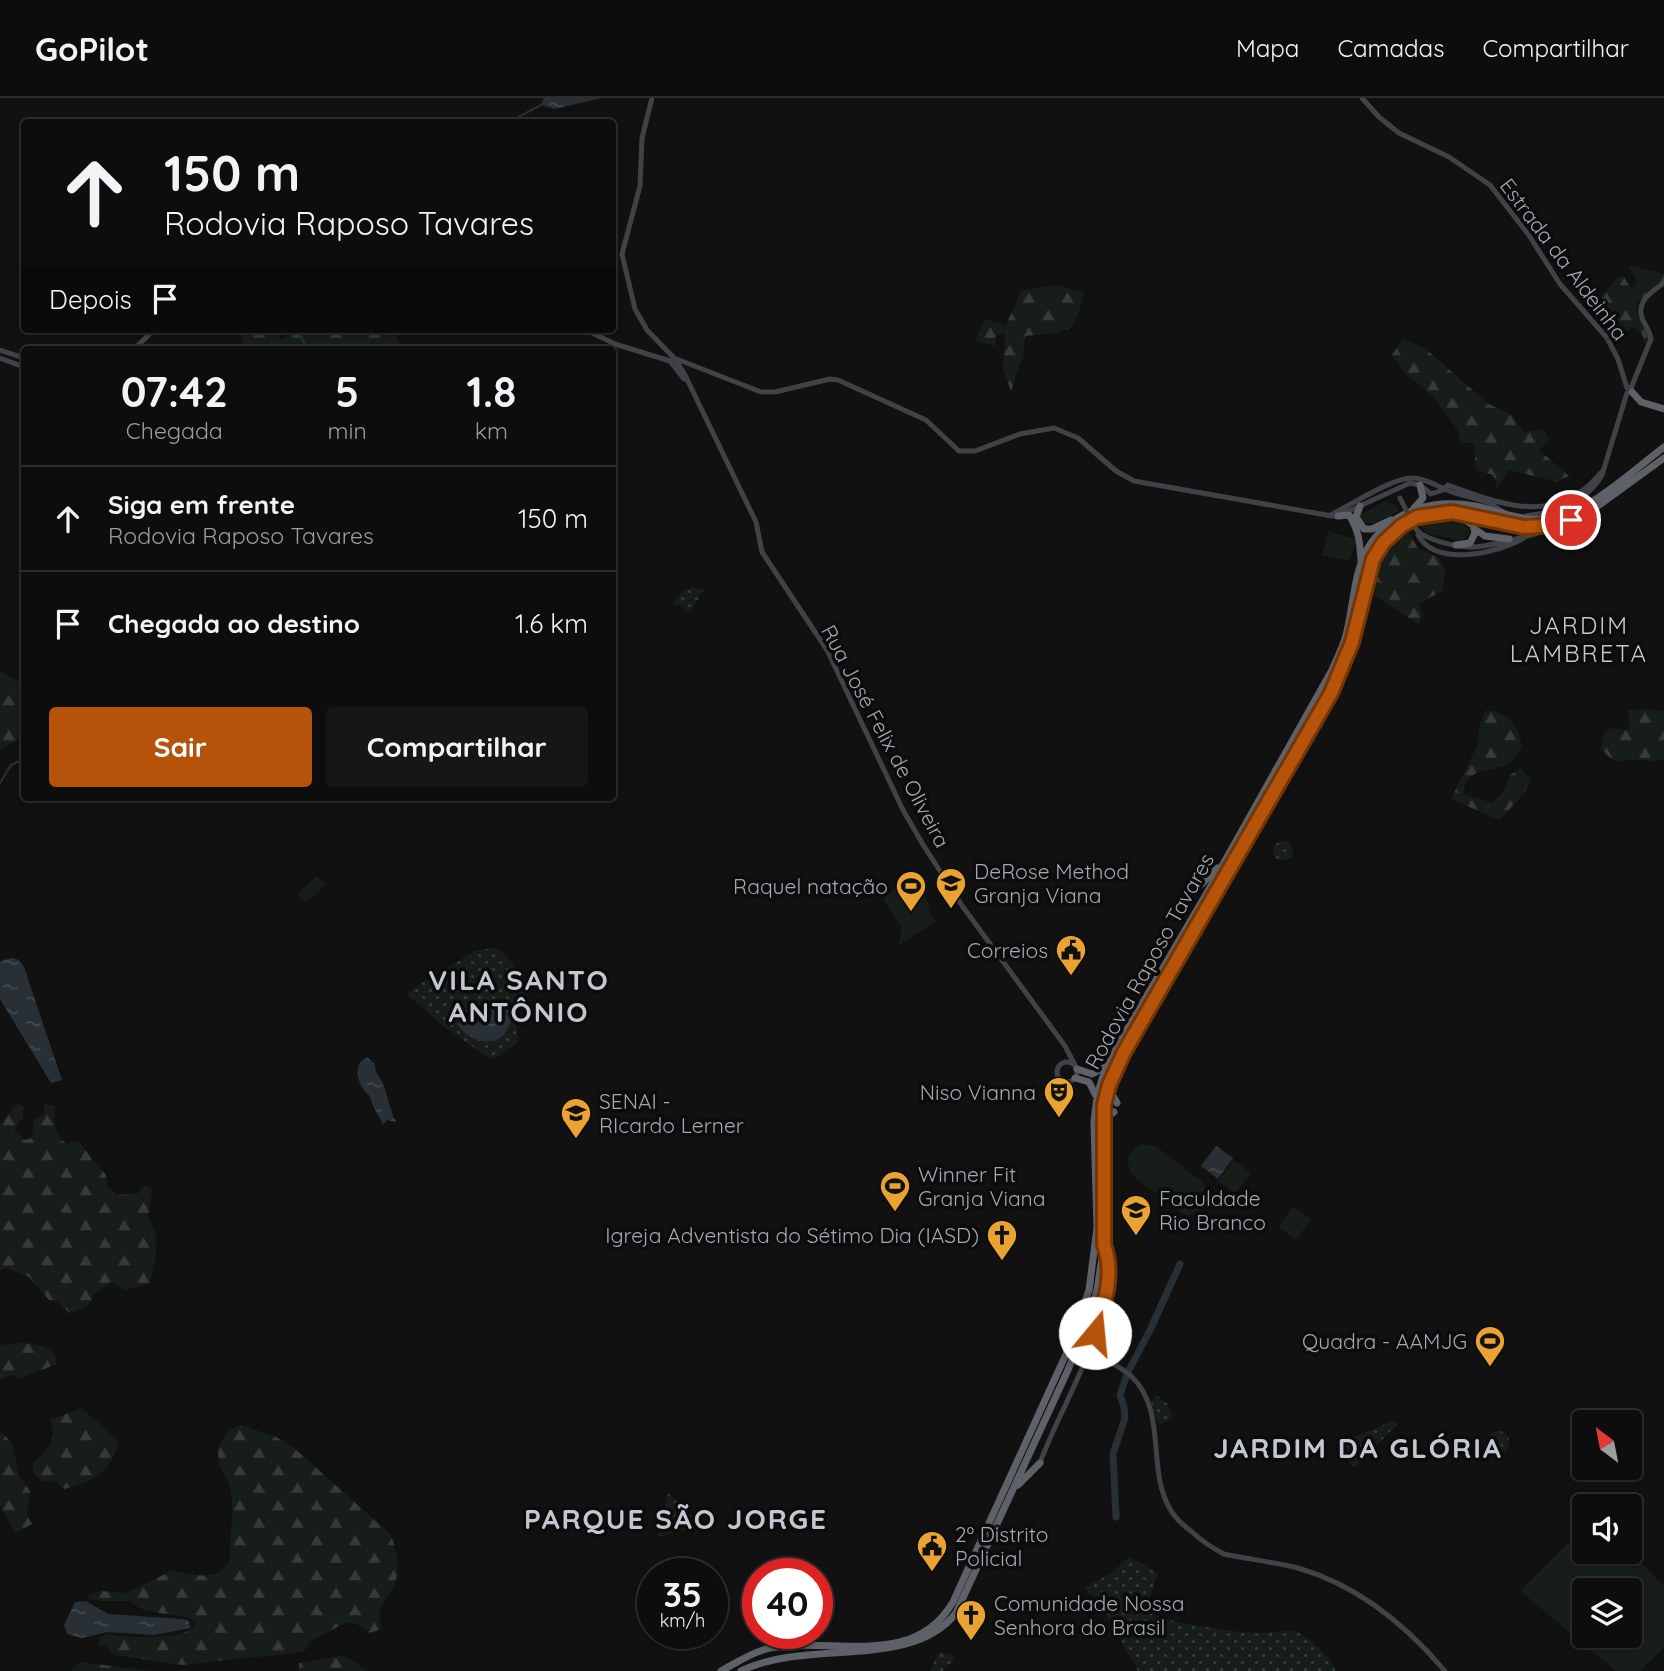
<!DOCTYPE html>
<html lang="pt">
<meta charset="utf-8">
<style>
body{margin:0;font-family:Quicksand,sans-serif;background:#161617;color:#f1f3f6;height:100vh;display:flex;flex-direction:column;font-size:26px;white-space:nowrap}
*{box-sizing:border-box;margin:0}
p{font-size:23px;color:#9a9c9e}
.icon{flex:none;width:38px;height:38px;fill:none;stroke:currentColor;stroke-width:2;stroke-linecap:round;stroke-linejoin:round}
.map{position:relative;flex:1;overflow:hidden}
.details{position:absolute;left:21px;top:248px;width:595px;height:455px;display:flex;flex-direction:column;background:#0d0d0e;border-radius:7px;box-shadow:0 2px 5px #0004,0 0 0 2px #2d2d2e}
.details>*{flex:none}
.banner{position:absolute;left:21px;top:21px;width:595px;height:214px;border-radius:7px;box-shadow:0 2px 5px #0004,0 0 0 2px #2d2d2e;background:#0d0d0e;color:#f1f3f6;overflow:hidden}
.needle{width:46px;rotate:328deg}
.controls{position:absolute;left:1572px;top:1312px;display:grid;gap:14px}
.controls a{display:grid;place-items:center;width:70px;height:70px;border-radius:7px;background:#0d0d0e;box-shadow:0 2px 5px #0004,0 0 0 2px #2d2d2e;font-size:35px}
.speed{position:absolute;left:637px;top:1460px;display:flex;gap:14px;font-size:35px;font-weight:700;text-align:center}
.speed>*{display:grid;place-content:center;width:91px;height:91px;border-radius:50%;background:#0d0d0e;box-shadow:0 2px 5px #0004,0 0 0 2px #2d2d2e;line-height:1}
.speed small{font-size:18px;font-weight:400}
.speed .limit{border:10px solid #d22;background:#fff;color:#111}
.pin{position:absolute;display:grid;place-items:center;width:60px;height:60px;color:#fff;margin:-30px;border:4px solid #fff;border-radius:50%;box-shadow:0 2px 7px #0007}
.me{position:absolute;width:77px;margin:-38px;rotate:17deg;stroke-linejoin:round;filter:drop-shadow(0 0 5px #0008)}
.turn{display:flex;align-items:center;gap:24px;height:147px;padding:0 28px;font-size:32px}
.turn .icon{width:91px;height:91px;stroke-width:2.5}
.turn b{display:block;font-size:49px;line-height:60px}
.then{display:flex;align-items:center;height:66px;padding:0 28px;background:#0003;gap:14px;font-size:26px}
.eta{display:flex;justify-content:space-evenly;align-items:center;height:119px;text-align:center}
.eta b{font-size:42px;font-weight:700;line-height:49px}
.action{display:flex;gap:14px;margin-top:auto;padding:14px 28px}
.action a{flex:1;height:80px;border-radius:7px;background:#b45309;color:#fff;font-size:28px;font-weight:700;line-height:80px;text-align:center}
.action a+a{background:#161617;color:#f1f3f6}
ul{padding:0;list-style:none}
li{display:flex;align-items:center;gap:21px;height:105px;padding:0 28px;border-top:2px solid #2d2d2e}
li div{flex:1}
li b{display:block;font-size:26px}
li em{font-style:normal}
header{display:flex;align-items:center;gap:42px;box-sizing:border-box;height:98px;padding:0 35px;background:#0d0d0e;border-bottom:2px solid #2d2d2e}
header strong{font-size:33px}
nav{display:flex;gap:38px;margin-inline-start:auto;font-size:24px}
.map>svg:first-child{display:block}
.grass{fill:#171d18;fill-rule:evenodd}
.forest{fill:url(#forest-firs)}
.park{fill:url(#park-dots)}
.water{fill:url(#water-ripples)}
.lines{fill:none;stroke-linecap:round;stroke-linejoin:round}
.stream{stroke:#283035;stroke-width:2}
.river{stroke:#283035;stroke-width:7}
.secondary{stroke:#404247;stroke-width:5}
.highway{stroke:#5e6168;stroke-width:7}
.secondary-bridge{stroke:#404247;stroke-width:5}
.route-casing{stroke:#753606;stroke-width:18}
.route{stroke:#b45309;stroke-width:12}
.labels{text-anchor:middle;dominant-baseline:central;stroke-width:7;stroke-linejoin:round;paint-order:stroke}
.street-label{font-size:21px;fill:#a3a8b3;stroke:#0c0c0d}
.poi-label{font-size:21px;fill:#a3a8b3;stroke:#0c0c0d;text-anchor:start}
.quarter-label{font-size:24px;letter-spacing:2px;fill:#c3c7cf;stroke:#0c0c0d}
.district-label{font-size:28px;font-weight:bold;letter-spacing:2px;fill:#c3c7cf;stroke:#0c0c0d}
</style>
<header>
<strong>GoPilot</strong>
<nav><a>Mapa</a><a>Camadas</a><a>Compartilhar</a></nav>
</header>
<div class="map">
<svg width="1664" height="1573" viewBox="0 0 1664 1573">
<defs>
<pattern id="forest-firs" width="22" height="20" patternUnits="userSpaceOnUse" patternTransform="scale(1.75)"><rect width="22" height="20" fill="#171d18"/><path d="M5 1l3.5 6h-7zM16 11l3.5 6h-7z" fill="#363b37"/></pattern>
<pattern id="park-dots" width="8" height="8" patternUnits="userSpaceOnUse" patternTransform="scale(1.75)"><rect width="8" height="8" fill="#171d18"/><path d="M2 2h.1M6 6h.1" fill="none" stroke="#363b37" stroke-width="1.8" stroke-linecap="round"/></pattern>
<pattern id="water-ripples" width="26" height="14" patternUnits="userSpaceOnUse" patternTransform="scale(1.75)"><rect width="26" height="14" fill="#283035"/><path d="M2 4q2-2 4 0t4 0M15 11q2-2 4 0t4 0" fill="none" stroke="#444b50"/></pattern>
</defs>
<rect width="100%" height="100%" fill="#111112"/>
<path class="grass" d="M1385,403L1395,406L1399,413L1373,426L1362,423L1360,417Z
M1433,423H1446L1467,427L1470,435L1462,443L1426,435L1420,426Z
M1328,433L1357,442L1349,463L1322,457Z
M317,778L326,787L306,805L297,796Z
M911,779L931,808L928,811L936,823L899,847L901,829L882,799Z
M1141,1046L1157,1049L1201,1083L1206,1088L1209,1099C1206,1112 1198,1117 1185,1117L1134,1079C1124,1067 1127,1053 1141,1046Z
M1234,1062L1251,1075L1235,1096L1218,1083Z
M1293,1108L1311,1121L1296,1142L1278,1129Z
M1584,1429V1454H1629V1452L1664,1488V1549L1640,1573H1616L1520,1493ZM1584,1493H1629V1538H1584Z"/>
<path class="forest" d="M1628,167L1664,176V183L1637,204V212L1649,242L1645,246L1642,237L1637,230H1632L1613,242L1589,212L1618,179H1624L1631,190L1636,188L1637,182Z
M1056,187L1084,194L1080,212L1071,230L1055,235L1025,238L1023,258L1011,293L1003,272L1005,235L996,237L995,248L975,243L985,221L1006,227L1021,193Z
M241,231H276L281,241L299,231H391L402,250L411,252H244Z
M1403,241L1426,251L1487,305L1511,317L1524,334L1544,331L1549,342L1539,352L1569,378L1555,385L1554,383L1509,372L1497,391L1493,377L1476,372L1474,345H1461L1457,331L1432,297L1406,276L1392,257Z
M1406,430L1418,450L1439,460L1445,471L1443,492L1419,506L1422,516L1419,527L1375,498C1379,466 1381,452 1406,430Z
M0,573L24,586V638L0,652Z
M1645,611L1664,613V661C1649,666 1630,658 1618,664L1609,659L1601,651L1604,635L1611,630L1627,632L1630,624L1628,612Z
M1486,612C1511,616 1516,625 1522,648L1513,663L1503,668L1476,675L1465,683L1464,696L1492,705L1504,693L1510,677L1521,670L1531,681L1524,695L1500,722L1451,701L1477,648L1480,625Z
M17,1005L23,1009V1020L14,1032L25,1042L32,1040L34,1022L44,1017V1006L56,1008C52,1022 55,1036 66,1046L78,1043L106,1077L107,1088L117,1097L137,1096L144,1087L152,1091L148,1120C163,1140 155,1161 150,1185L125,1192L111,1184L94,1197L89,1208L69,1215L58,1203L49,1202L29,1179L6,1170L0,1172V1028Z
M23,1245C38,1247 55,1247 57,1266L18,1281L13,1277L0,1281V1246L5,1247Z
M81,1310L119,1343C111,1375 94,1383 64,1391L53,1382L43,1384L33,1374V1365C48,1354 58,1340 50,1322Z
M241,1327L276,1339L293,1349L389,1435C398,1450 401,1474 393,1490C383,1510 375,1507 382,1531L370,1535L355,1525H345L309,1544L307,1550L303,1554L182,1567L114,1557L106,1548L98,1547L100,1540L105,1536C128,1539 175,1543 194,1530L196,1524C177,1510 147,1522 131,1503H101L88,1500L90,1497L102,1493L123,1495L131,1493L173,1472C194,1477 219,1485 230,1461C229,1438 235,1413 230,1390C229,1381 221,1374 219,1365C215,1350 226,1330 241,1327Z
M0,1333L12,1345L19,1378L30,1393L27,1415L32,1426L16,1435L0,1409Z
M344,1557L367,1573H299V1565Z
M80,1564L152,1573H70Z"/>
<path class="park" d="M691,490L704,491L690,515L683,509L673,505L681,495Z
M1273 753a10 10 0 1 1 20 0a10 10 0 1 1-20 0Z
M493,850L502,853L533,891L515,906L518,944L500,958L490,961L443,928L407,896L436,874L439,875L475,853Z
M1157,1298L1167,1305L1173,1319L1162,1326L1157,1324L1151,1303Z
M1393,1323L1396,1324V1328L1355,1368H1351L1339,1350L1340,1345Z
M1487 1344a11 11 0 1 1 22 0a11 11 0 1 1-22 0Z
M668,1395L707,1432H682L658,1439Z
M1129,1459L1158,1475L1144,1514L1180,1525L1240,1534L1263,1535L1296,1532L1313,1544L1330,1561L1336,1573H1138L1106,1516L1085,1489L1110,1476Z
M939,1554L954,1557V1563L943,1573H930Z"/>
<path class="water" d="M544,0H602L554,11L541,7Z
M13,860L19,862L24,869L62,982L51,985L0,901V863Z
M497,910L512,920C509,927 507,935 500,940C486,949 465,939 457,926L461,922C475,929 489,923 497,910Z
M367,959L375,966C374,975 381,979 384,988C388,1000 390,1012 396,1024L387,1022L383,1027C379,1017 372,1009 370,998C358,990 351,966 367,959Z
M1216,1048L1233,1060L1218,1081L1201,1068Z
M86,1503L108,1516L182,1521L188,1522L191,1530L154,1537L107,1534L82,1540L67,1536L64,1527L75,1504Z"/>
<g class="lines">
<path class="stream" d="M509,24L541,7
M298,231L307,252
M0,685L11,667L24,661"/>
<path class="river" d="M1116,1419L1113,1356L1125,1320L1124,1309L1120,1297L1127,1276L1151,1230L1180,1166"/>
<path class="secondary" d="M652,0L642,40L640,88L622,156L635,211L647,232L676,262L685,277L756,424L762,454L827,552L903,712L922,745L963,809L1065,948L1075,967
M1362,0L1379,19L1399,35L1449,59L1490,87L1528,136L1560,186L1607,240L1618,261L1627,290
M584,231L615,246L670,263L684,281
M0,252L24,260
M133,252L155,231
M0,260L24,269
M674,260L761,294H775L830,281L838,282L926,322L959,353H975L1020,336L1054,330L1078,340L1116,373L1134,383L1332,418H1338L1410,385L1420,387L1431,396L1443,392L1448,387C1493,403 1540,424 1583,392C1591,387 1596,379 1603,373
M1631,290L1651,241C1650,234 1648,232 1645,226C1633,206 1649,195 1664,185
M1330,417C1350,408 1394,378 1414,380C1428,381 1442,391 1455,395C1473,400 1491,403 1506,416
M1526,418C1554,415 1588,403 1602,377L1627,295
M1553,430H1559V435
M1417,432C1425,442 1460,450 1473,449C1491,448 1542,436 1558,427
M1418,437C1436,470 1498,455 1524,440
M1057 974a10 10 0 1 1 20 0a10 10 0 1 1-20 0Z
M1089,1253C1102,1260 1120,1268 1131,1278C1168,1313 1146,1370 1170,1411C1175,1420 1184,1428 1192,1434C1202,1443 1212,1450 1224,1456C1248,1461 1273,1464 1298,1470C1357,1487 1406,1527 1445,1573
M1040,1365C1059,1310 1126,1206 1105,1150"/>
<path class="highway" d="M1632,294L1641,304L1664,311
M1360,408L1356,419L1364,431H1372L1391,422
M1414,410L1423,400L1420,387
M1456,416L1473,427L1475,435L1470,445L1456,447
M1338,418L1349,417C1359,432 1360,446 1361,463
M1475,431L1485,438L1509,441
M1196,792L1217,770
M1077,971L1092,976L1107,968
M1075,980L1089,984L1096,998
M1117,1005L1112,996L1118,976
M1107,1028L1110,1017L1114,1014
M1018,1387L1040,1365
M721,1573C736,1565 752,1554 770,1550C833,1538 913,1572 953,1504L1067,1254L1089,1192L1097,1130L1094,1024L1097,999L1102,981L1118,947L1208,793L1332,572C1337,560 1343,549 1346,537C1354,508 1353,471 1371,445C1395,411 1435,401 1475,408C1498,413 1523,424 1548,421C1589,415 1631,374 1664,349
M741,1573C807,1540 911,1573 956,1515L1068,1272L1091,1214L1097,1192L1104,1147V1007L1109,987L1124,954L1331,595L1352,544L1373,461L1383,445L1401,428L1417,419L1452,414L1524,429L1560,425L1587,416L1664,360"/>
<path class="secondary-bridge" d="M1400,400L1415,430"/>
</g>
<g class="lines">
<g class="route-casing">
<path id="route" d="M1095,1235C1104,1206 1115,1177 1104,1147V1007L1109,987L1124,954L1331,595L1352,544L1373,461L1383,445L1401,428L1417,419L1452,414L1524,429L1541,428L1571,422"/>
</g>
<use href="#route" class="route"/>
</g>
<defs>
<g id="university-pin" transform="scale(1.575)"><path d="M0 17L-7.5 6A9.5 9.5 0 1 1 7.5 6Z" fill="#eaa331" stroke="#0c0c0d"/><path d="M0-5L7-2L0 1L-7-2ZM-4 1L0 2.5L4 1V4Q0 6-4 4Z" fill="#111"/></g>
<g id="stadium-pin" transform="scale(1.575)"><path d="M0 17L-7.5 6A9.5 9.5 0 1 1 7.5 6Z" fill="#eaa331" stroke="#0c0c0d"/><path d="M0-5a6.5 5 0 1 0 0 10a6.5 5 0 1 0 0-10ZM-3.5-1.8h7v3.6h-7Z" fill="#111"/></g>
<g id="civic-pin" transform="scale(1.575)"><path d="M0 17L-7.5 6A9.5 9.5 0 1 1 7.5 6Z" fill="#eaa331" stroke="#0c0c0d"/><path d="M-.6-6.5H3V-4.5H.6V-3L4-1V1h2V6H-6V1h2V-1L-.6-3ZM-1.2 2.5V6h2.4V2.5Z" fill="#111"/></g>
<g id="theatre-pin" transform="scale(1.575)"><path d="M0 17L-7.5 6A9.5 9.5 0 1 1 7.5 6Z" fill="#eaa331" stroke="#0c0c0d"/><path d="M-5-5.5Q0-4 5-5.5V0Q5 5 0 6Q-5 5-5 0ZM-3.3-2.5H-1v1.5H-3.3ZM1-2.5H3.3v1.5H1ZM-2.8 1Q0 5.5 2.8 1Z" fill="#111"/></g>
<g id="church-pin" transform="scale(1.575)"><path d="M0 17L-7.5 6A9.5 9.5 0 1 1 7.5 6Z" fill="#eaa331" stroke="#0c0c0d"/><path d="M-1.2-6h2.4v3.5h3.3v2.4h-3.3V6h-2.4V-.1h-3.3v-2.4h3.3Z" fill="#111"/></g>
</defs>
<g fill-rule="evenodd">
<use href="#university-pin" x="951" y="785"/>
<use href="#stadium-pin" x="911" y="788"/>
<use href="#civic-pin" x="1071" y="852"/>
<use href="#theatre-pin" x="1059" y="994"/>
<use href="#university-pin" x="576" y="1015"/>
<use href="#stadium-pin" x="895" y="1088"/>
<use href="#university-pin" x="1136" y="1112"/>
<use href="#church-pin" x="1002" y="1137"/>
<use href="#stadium-pin" x="1490" y="1243"/>
<use href="#civic-pin" x="932" y="1448"/>
<use href="#church-pin" x="971" y="1517"/>
</g>
<g class="labels">
<g class="street-label">
<text transform="translate(1564 161) rotate(53)">Estrada da Aldeinha</text>
<text transform="translate(886 638) rotate(62)">Rua José Felix de Oliveira</text>
<text transform="translate(1149 863) rotate(-61)">Rodovia Raposo Tavares</text>
</g>
<g class="poi-label">
<text x="974" y="773">DeRose Method<tspan x="974" dy="24">Granja Viana</tspan></text>
<text x="888" y="788" text-anchor="end">Raquel natação</text>
<text x="1048" y="852" text-anchor="end">Correios</text>
<text x="1036" y="994" text-anchor="end">Niso Vianna</text>
<text x="599" y="1003">SENAI -<tspan x="599" dy="24">RIcardo Lerner</tspan></text>
<text x="918" y="1076">Winner Fit<tspan x="918" dy="24">Granja Viana</tspan></text>
<text x="1159" y="1100">Faculdade<tspan x="1159" dy="24">Rio Branco</tspan></text>
<text x="979" y="1137" text-anchor="end">Igreja Adventista do Sétimo Dia (IASD)</text>
<text x="1467" y="1243" text-anchor="end">Quadra - AAMJG</text>
<text x="955" y="1436">2º Distrito<tspan x="955" dy="24">Policial</tspan></text>
<text x="994" y="1505">Comunidade Nossa<tspan x="994" dy="24">Senhora do Brasil</tspan></text>
</g>
<g class="quarter-label">
<text x="1579" y="527">JARDIM<tspan x="1579" dy="28">LAMBRETA</tspan></text>
</g>
<g class="district-label">
<text x="519" y="881">VILA SANTO<tspan x="519" dy="32">ANTÔNIO</tspan></text>
<text x="1358" y="1349">JARDIM DA GLÓRIA</text>
<text x="676" y="1420">PARQUE SÃO JORGE</text>
</g>
</g>
</svg>
<div class="controls">
<a><svg class="needle" viewBox="-14 -14 28 28"><path d="M0-13l5 13h-10z" fill="#e53935"/><path d="M0 13l5-13h-10z" fill="#9a9c9e"/></svg></a>
<a><svg class="icon" aria-label="sound" viewBox="0 0 24 24"><path d="M4 9h4l5-4v14l-5-4H4zM17 9q2 3 0 6"/></svg></a>
<a><svg class="icon" aria-label="layers" viewBox="0 0 24 24"><path d="M12 4l9 5-9 5-9-5zM3 14l9 5 9-5"/></svg></a>
</div>
<div class="speed"><div>35<small>km/h</small></div><div class="limit">40</div></div>
<div class="pin" style="left:1571px;top:422px;background:#d93025"><svg class="icon" aria-label="arrive" viewBox="0 0 24 24"><path d="M6 21V4h12l-3 4 3 4H6"/></svg></div>
<svg class="me" style="left:1095px;top:1235px" viewBox="-20 -20 40 40"><circle r="19" fill="#fff"/><path d="M0-13L10 11 0 6-10 11z" fill="#b45309"/></svg>
<div class="banner">
<div class="turn"><svg class="icon" aria-label="ahead" viewBox="0 0 24 24"><path d="M12 20V5M6 11l6-6 6 6"/></svg><div><b>150 m</b>Rodovia Raposo Tavares</div></div>
<div class="then">Depois<svg class="icon" aria-label="arrive" viewBox="0 0 24 24"><path d="M6 21V4h12l-3 4 3 4H6"/></svg></div>
</div>
<section class="details">
<div class="eta">
<div><b>07:42</b><p>Chegada</p></div>
<div><b>5</b><p>min</p></div>
<div><b>1.8</b><p>km</p></div>
</div>
<ul>
<li><svg class="icon" aria-label="ahead" viewBox="0 0 24 24"><path d="M12 20V5M6 11l6-6 6 6"/></svg><div><b>Siga em frente</b><p>Rodovia Raposo Tavares</p></div><em>150 m</em></li>
<li><svg class="icon" aria-label="arrive" viewBox="0 0 24 24"><path d="M6 21V4h12l-3 4 3 4H6"/></svg><div><b>Chegada ao destino</b></div><em>1.6 km</em></li>
</ul>
<div class="action"><a>Sair</a><a>Compartilhar</a></div>
</section>
</div>
